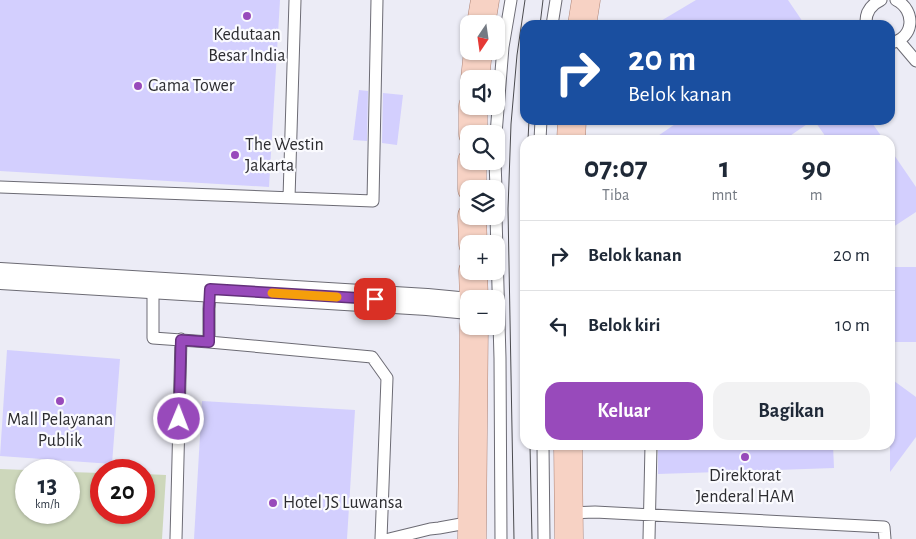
<!DOCTYPE html>
<html lang="id">
<meta charset="utf-8">
<style>
body{margin:0;font-family:"Alegreya Sans",sans-serif;background:#f2f2f3;color:#1f2937;height:100vh;display:flex;flex-direction:column;font-size:19px;white-space:nowrap}
*{box-sizing:border-box;margin:0}
p{font-size:16px;color:#747a83}
.icon{flex:none;width:28px;height:28px;fill:none;stroke:currentColor;stroke-width:2;stroke-linecap:round;stroke-linejoin:round}
.map{position:relative;flex:1;overflow:hidden}
.side{position:absolute;left:520px;top:135px;width:375px;height:315px;display:flex;flex-direction:column;background:#fff;border-radius:15px;box-shadow:0 1px 4px #0004}
.side>*{flex:none}
.hud{position:absolute;left:520px;top:20px;width:375px;height:105px;border-radius:15px;box-shadow:0 1px 4px #0004;background:#1a4fa0;color:#fff;overflow:hidden}
.needle{width:32px;rotate:193deg}
.fabs{position:absolute;left:460px;top:15px;display:grid;gap:10px}
.fabs a{display:grid;place-items:center;width:45px;height:45px;border-radius:10px;background:#fff;box-shadow:0 1px 4px #0004;font-size:25px}
.speed{position:absolute;left:15px;top:459px;display:flex;gap:10px;font-size:25px;font-weight:700;text-align:center}
.speed>*{display:grid;place-content:center;width:65px;height:65px;border-radius:50%;background:#fff;box-shadow:0 1px 4px #0004;line-height:1}
.speed small{font-size:12px;font-weight:400}
.speed .limit{border:8px solid #d22;background:#fff;color:#111}
.pin{position:absolute;display:grid;place-items:center;width:42px;height:42px;color:#fff;margin:-21px;border-radius:10px;box-shadow:0 2px 8px #0006}
.me{position:absolute;width:55px;margin:-28px;rotate:1deg;stroke-linejoin:round;filter:drop-shadow(0 0 4px #0008)}
.turn{display:flex;align-items:center;gap:18px;height:105px;padding:0 25px;font-size:22px}
.turn .icon{width:65px;height:65px;stroke-width:2.5}
.turn b{display:block;font-size:35px;line-height:42px}
.eta{display:flex;justify-content:space-evenly;align-items:center;height:85px;text-align:center}
.eta b{font-size:30px;font-weight:700;line-height:35px}
.button{display:flex;gap:10px;margin-top:auto;padding:10px 25px}
.button a{flex:1;height:58px;border-radius:15px;background:#984abb;color:#fff;font-size:20px;font-weight:700;line-height:58px;text-align:center}
.button a+a{background:#f2f2f3;color:#1f2937}
ul{padding:0;list-style:none}
li{display:flex;align-items:center;gap:15px;height:70px;padding:0 25px;border-top:1px solid #e0e1e3}
li div{flex:1}
li b{display:block;font-size:19px}
li em{font-style:normal}
.map>svg:first-child{display:block}
.green{fill:#cdd7bb}
.building{fill:#d3cffe}
.lines{fill:none;stroke-linecap:round;stroke-linejoin:round}
.service-casing{stroke:#6c6b74;stroke-width:13}
.tertiary-casing{stroke:#6c6b74;stroke-width:28}
.primary-casing{stroke:#ad8477;stroke-width:29}
.service{stroke:#fff;stroke-width:11}
.tertiary{stroke:#fff;stroke-width:26}
.primary{stroke:#f7d2c4;stroke-width:28}
.tram{stroke:#4b4b4f;stroke-width:1}
.route-casing{stroke:#63307a;stroke-width:12}
.route{stroke:#984abb;stroke-width:9}
.slow{stroke:#f59e0b;stroke-width:9}
.poi-dot{fill:#984abb;stroke:#fafafe;stroke-width:2}
.labels{text-anchor:middle;dominant-baseline:central;stroke-width:4.5;stroke-linejoin:round;paint-order:stroke}
.poi-label{font-size:18px;fill:#2c2c30;stroke:#fafafe}
</style>
<div class="map">
<svg width="916" height="539" viewBox="0 0 916 539">
<rect width="100%" height="100%" fill="#ececf6"/>
<path class="green" d="M0,469L26,470V512H69V472L101,473V512H144V474L166,475L162,539H0Z"/>
<path class="building" d="M0,0H280L269,187L0,171Z
M696,0H788L805,25H654Z
M359,90L368,91L367,141L353,140Z
M383,93L403,95L397,145L382,143Z
M681,120H813L784,140H652Z
M814,120H870L884,140H828Z
M890,149L916,187V212L890,229Z
M890,267H916V342H890Z
M7,350L120,359L112,464L0,456Z
M890,378L916,397V437L890,472Z
M202,401L355,410L347,539H194Z
M658,445H833L834,468L658,474Z"/>
<g class="lines">
<g class="service-casing">
<path id="service" d="M552,25L556,0
M866,25C865,13 870,5 881,0
M899,41L916,61
M890,43C915,39 916,10 896,0
M496,134L503,47L511,0
M540,140L541,120
M495,161L496,189
M0,187L373,201L377,0
M289,198L295,0
M496,216L500,358L501,539
M153,285V338L209,342L372,357L387,378L381,539
M209,342V309L210,289
M543,445L544,539
M569,513L595,512L884,527L885,539
M176,539L181,339
M389,539L430,529L439,528L472,522
M649,539L651,445"/>
</g>
<g class="tertiary-casing">
<path id="tertiary" d="M0,276L427,302L469,306"/>
</g>
<g class="primary-casing">
<path id="primary" d="M481,24L485,0
M582,25L586,0
M475,79L478,51
M473,134V106
M571,140L572,120
M472,161V189
M472,216L473,244
M473,271L474,299
M568,445L569,539
M472,539L474,326"/>
</g>
<use href="#service" class="service"/>
<use href="#tertiary" class="tertiary"/>
<use href="#primary" class="primary"/>
<path class="tram" d="M540,25L543,0
M528,140L529,120
M530,445L532,539
M514,539L508,209L511,124L517,55L525,0"/>
</g>
<g class="lines">
<g class="route-casing">
<path id="route" d="M179,419L181,340L209,342V309L210,289L375,299"/>
</g>
<use href="#route" class="route"/>
<path class="slow" d="M272,293L337,297"/>
</g>
<g class="poi-dot">
<circle cx="247" cy="16" r="5"/>
<circle cx="138" cy="86" r="5"/>
<circle cx="235" cy="155" r="5"/>
<circle cx="60" cy="401" r="5"/>
<circle cx="745" cy="457" r="5"/>
<circle cx="273" cy="503" r="5"/>
</g>
<g class="labels">
<g class="poi-label">
<text x="247" y="35">Kedutaan<tspan x="247" dy="21">Besar India</tspan></text>
<text x="148" y="86" text-anchor="start">Gama Tower</text>
<text x="245" y="145" text-anchor="start">The Westin<tspan x="245" dy="21">Jakarta</tspan></text>
<text x="60" y="420">Mall Pelayanan<tspan x="60" dy="21">Publik</tspan></text>
<text x="745" y="476">Direktorat<tspan x="745" dy="21">Jenderal HAM</tspan></text>
<text x="283" y="503" text-anchor="start">Hotel JS Luwansa</text>
</g>
</g>
</svg>
<div class="fabs">
<a><svg class="needle" viewBox="-14 -14 28 28"><path d="M0-13l5 13h-10z" fill="#e53935"/><path d="M0 13l5-13h-10z" fill="#747a83"/></svg></a>
<a><svg class="icon" aria-label="sound" viewBox="0 0 24 24"><path d="M4 9h4l5-4v14l-5-4H4zM17 9q2 3 0 6"/></svg></a>
<a><svg class="icon" aria-label="search" viewBox="0 0 24 24"><circle cx="10" cy="10" r="6"/><path d="M15 15l6 6"/></svg></a>
<a><svg class="icon" aria-label="layers" viewBox="0 0 24 24"><path d="M12 4l9 5-9 5-9-5zM3 14l9 5 9-5"/></svg></a>
<a>+</a>
<a>−</a>
</div>
<div class="speed"><div>13<small>km/h</small></div><div class="limit">20</div></div>
<div class="pin" style="left:375px;top:299px;background:#d93025"><svg class="icon" aria-label="arrive" viewBox="0 0 24 24"><path d="M6 21V4h12l-3 4 3 4H6"/></svg></div>
<svg class="me" style="left:179px;top:419px" viewBox="-20 -20 40 40"><circle r="17" fill="#984abb" stroke="#fff" stroke-width="3"/><path d="M0-11L8 9 0 5-8 9z" fill="#fff"/></svg>
<div class="hud">
<div class="turn"><svg class="icon" aria-label="right" viewBox="0 0 24 24"><path d="M7 20v-9h11M14 6l5 5-5 5"/></svg><div><b>20 m</b>Belok kanan</div></div>
</div>
<section class="side">
<div class="eta">
<div><b>07:07</b><p>Tiba</p></div>
<div><b>1</b><p>mnt</p></div>
<div><b>90</b><p>m</p></div>
</div>
<ul>
<li><svg class="icon" aria-label="right" viewBox="0 0 24 24"><path d="M7 20v-9h11M14 6l5 5-5 5"/></svg><div><b>Belok kanan</b></div><em>20 m</em></li>
<li><svg class="icon" aria-label="left" viewBox="0 0 24 24"><path d="M17 20v-9H6M10 6l-5 5 5 5"/></svg><div><b>Belok kiri</b></div><em>10 m</em></li>
</ul>
<div class="button"><a>Keluar</a><a>Bagikan</a></div>
</section>
</div>
